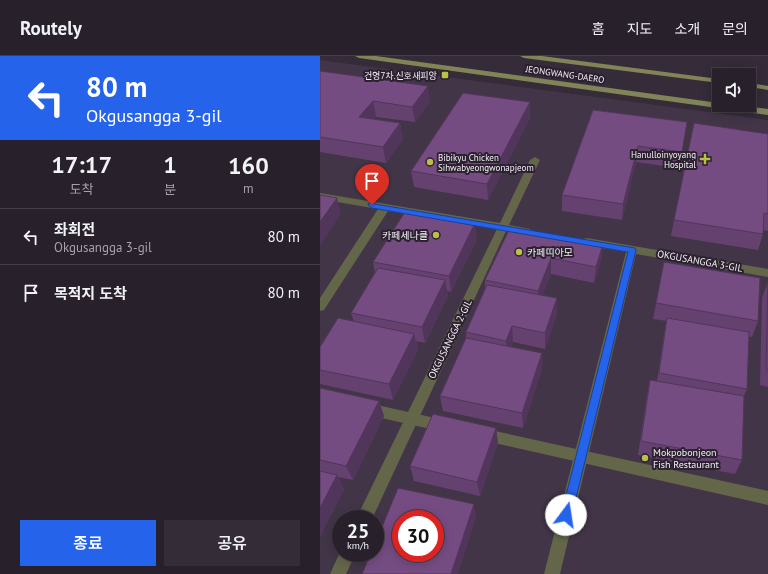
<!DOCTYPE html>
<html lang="ko">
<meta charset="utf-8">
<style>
body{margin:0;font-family:"PT Sans","Noto Sans KR",sans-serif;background:#342d37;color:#f1f3f6;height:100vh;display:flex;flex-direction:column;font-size:15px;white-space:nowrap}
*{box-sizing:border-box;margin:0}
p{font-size:13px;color:#a5a3a9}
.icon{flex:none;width:22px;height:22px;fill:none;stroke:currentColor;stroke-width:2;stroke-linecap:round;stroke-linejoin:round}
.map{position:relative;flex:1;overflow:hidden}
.drawer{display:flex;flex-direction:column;background:#28202b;width:320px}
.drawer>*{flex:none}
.hud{background:#2563eb;color:#fff;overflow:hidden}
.tools{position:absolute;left:392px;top:12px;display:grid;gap:8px}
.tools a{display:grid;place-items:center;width:44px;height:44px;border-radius:0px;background:#28202b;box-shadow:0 2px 10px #0003,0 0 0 1px #443e47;font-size:20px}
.speed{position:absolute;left:12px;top:454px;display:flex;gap:8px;font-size:20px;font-weight:700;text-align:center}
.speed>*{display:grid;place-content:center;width:52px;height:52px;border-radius:50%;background:#28202b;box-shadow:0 2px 10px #0003,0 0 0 1px #443e47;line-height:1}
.speed small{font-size:10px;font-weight:400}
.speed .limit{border:6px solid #d22;background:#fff;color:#111}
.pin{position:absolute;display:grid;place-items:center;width:34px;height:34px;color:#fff;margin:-41px -17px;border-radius:50% 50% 50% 0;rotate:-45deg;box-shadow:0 0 4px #0007}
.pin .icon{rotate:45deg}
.me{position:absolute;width:44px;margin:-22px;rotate:14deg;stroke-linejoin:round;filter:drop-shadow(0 0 3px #0008)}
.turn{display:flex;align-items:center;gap:14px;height:84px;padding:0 20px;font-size:18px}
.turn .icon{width:52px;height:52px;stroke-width:2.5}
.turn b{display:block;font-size:28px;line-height:34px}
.eta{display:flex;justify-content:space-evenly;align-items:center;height:68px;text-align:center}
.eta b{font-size:24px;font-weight:600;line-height:28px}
.primary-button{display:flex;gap:8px;margin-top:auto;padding:8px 20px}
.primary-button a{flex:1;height:46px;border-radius:0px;background:#2563eb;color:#fff;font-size:16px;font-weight:600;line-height:46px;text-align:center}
.primary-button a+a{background:#342d37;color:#f1f3f6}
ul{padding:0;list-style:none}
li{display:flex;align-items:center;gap:12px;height:56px;padding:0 20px;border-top:1px solid #443e47}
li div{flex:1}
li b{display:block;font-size:15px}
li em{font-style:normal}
header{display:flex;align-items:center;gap:24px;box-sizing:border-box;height:56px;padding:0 20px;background:#28202b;border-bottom:1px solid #443e47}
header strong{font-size:19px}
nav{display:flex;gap:22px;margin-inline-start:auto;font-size:14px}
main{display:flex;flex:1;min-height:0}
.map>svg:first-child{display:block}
.built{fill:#433548;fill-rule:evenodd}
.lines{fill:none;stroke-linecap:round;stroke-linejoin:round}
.lane{fill:#636649;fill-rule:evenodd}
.street{fill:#636649;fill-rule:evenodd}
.secondary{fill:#808456;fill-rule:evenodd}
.wall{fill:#654170}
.shaded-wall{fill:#52355b}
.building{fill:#754c82;stroke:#52355b;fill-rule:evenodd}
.route{fill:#2563eb;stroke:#184099}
.poi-dot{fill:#b9c046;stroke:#2b212f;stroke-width:1.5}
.labels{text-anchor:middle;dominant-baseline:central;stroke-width:4;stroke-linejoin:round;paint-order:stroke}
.far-street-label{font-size:9px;fill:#f6eff8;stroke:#2b212f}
.far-poi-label{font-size:9px;fill:#f6eff8;stroke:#2b212f;text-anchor:end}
.poi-label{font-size:10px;fill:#f6eff8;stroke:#2b212f;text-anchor:start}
.street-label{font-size:10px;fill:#f6eff8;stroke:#2b212f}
</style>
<header>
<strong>Routely</strong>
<nav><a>홈</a><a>지도</a><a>소개</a><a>문의</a></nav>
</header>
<main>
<section class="drawer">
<div class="hud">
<div class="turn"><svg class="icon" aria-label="left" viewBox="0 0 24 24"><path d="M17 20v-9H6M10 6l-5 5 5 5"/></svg><div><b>80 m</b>Okgusangga 3-gil</div></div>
</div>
<div class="eta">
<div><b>17:17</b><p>도착</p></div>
<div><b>1</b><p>분</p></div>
<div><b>160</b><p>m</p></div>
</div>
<ul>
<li><svg class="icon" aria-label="left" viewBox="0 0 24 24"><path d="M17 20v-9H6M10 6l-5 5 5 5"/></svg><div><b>좌회전</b><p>Okgusangga 3-gil</p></div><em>80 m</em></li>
<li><svg class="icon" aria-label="arrive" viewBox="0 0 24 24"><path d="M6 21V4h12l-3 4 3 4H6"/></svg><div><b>목적지 도착</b></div><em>80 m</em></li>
</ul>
<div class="primary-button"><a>종료</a><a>공유</a></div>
</section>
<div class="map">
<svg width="448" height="518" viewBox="0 0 448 518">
<rect width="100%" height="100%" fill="#362b39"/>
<path class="built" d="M0,4L448,64V518H0ZM21,463H55V497H21ZM81,463H115V497H81Z"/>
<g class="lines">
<path class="lane" d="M48,347L124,364L129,366L131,370L129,374L124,376L48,359L43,357L41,353L43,349Z
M161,372L448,435V449L161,384L156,382L154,378L156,374Z"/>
<path class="street" d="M215,101L220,104L189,169L210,173L211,175L210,177L206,178L186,175L52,463H36L177,173L68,155L4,254L0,255V242L58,153L0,143V137L180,167L210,104Z
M267,182L448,213V221L316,198L240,518H224L306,196L263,189L262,186L263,183Z
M21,494V497H36L26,518H10Z"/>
<path class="secondary" d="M35,0H56L399,47V49H416L448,53V59L39,2Z
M200,0H222L399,23V27L204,2Z
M429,27L448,30V34L429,31Z"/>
</g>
<path class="wall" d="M0,15L110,45L95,66L56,61L54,63L80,67L83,83L66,107L0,96Z
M210,46V62L168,144L94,131L91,115Z
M273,54L367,66L359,112L316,106L302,164L242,155V139Z
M448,78V175L443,174V178L438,194L351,180L354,164Z
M190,172L283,188L281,204L274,227L231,218L222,240L237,258L225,293L193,286L191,291L222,313L203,372L123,355L120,340L146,282V276L165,233V224Z
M157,183L131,236L127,235L128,240L105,287L96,285L98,294L73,344L0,328V291L34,266L31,257L55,216L53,206Z
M344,206L438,265L432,281L428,280L427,333L423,342L422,404L415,418L318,399L327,339L330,324L337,325L344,278L347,265L333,263Z
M448,226V331L440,329L442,242Z
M0,332L59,345L64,360L33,424L18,421L24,433L0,480Z
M176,372L178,387L160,440L94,425L90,410Z"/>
<path class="shaded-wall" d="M108,30L110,45L95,66L92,51Z
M53,45L56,61L43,77L39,61Z
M210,46V62L168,144L167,128Z
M80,67L83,83L66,107L63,91Z
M318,90L316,106L302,164L303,148Z
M17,142L21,158L0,190V166Z
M155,167L157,183L131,236L129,220Z
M283,188L281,204L274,227L276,211Z
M231,202V218L218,251V235Z
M125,224L128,240L105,287L102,271Z
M237,242V258L225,293V277Z
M192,270L193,286L187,301L186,285Z
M94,278L98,294L73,344L69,328Z
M222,297V313L203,372L202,357Z
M59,345L64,360L33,424L26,410Z
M176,372L178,387L160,440L157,426Z
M17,419L24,433L0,480V452Z
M154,448L156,462L138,518H131Z"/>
<path class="building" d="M0,15L108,30L92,51L53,45L39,61L80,67L63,91L0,81Z
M143,37L210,46L167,128L91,115Z
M273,54L367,66L362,96L318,90L303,148L242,139Z
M374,67L448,78V158L444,157L443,178L354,164Z
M0,139L17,142L0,166Z
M85,156L155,167L129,220L53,206Z
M190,172L283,188L276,211L231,202L218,235L165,224Z
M344,206L440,222L438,265L336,247Z
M58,212L125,224L102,271L31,257Z
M448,226V314H446Z
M167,229L237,242L225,277L192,270L186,285L146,276Z
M18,262L94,278L69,328L0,314V291Z
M347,262L429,276L427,333L339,317Z
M146,282L222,297L202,357L120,340Z
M330,324L424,340L422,404L321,385Z
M0,332L59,345L26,410L0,404Z
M113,358L176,372L157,426L90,410Z
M0,415L17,419L0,452Z
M78,432L154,448L131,518H42L51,497H55V488ZM81,463H115V497H81Z"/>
<path class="route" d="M49,147L315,192L316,194L251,463L246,465L242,463L241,459L308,196L52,152L48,149Z"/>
<g class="poi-dot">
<rect x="121" y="15" width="8" height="8" rx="2"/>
<path d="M383 97h4v4h4v4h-4v4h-4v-4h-4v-4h4z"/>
<circle cx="110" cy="106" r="4"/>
<circle cx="116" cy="179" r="4"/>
<circle cx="199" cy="196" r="4"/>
<circle cx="325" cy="402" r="4"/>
</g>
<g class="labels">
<g class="far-street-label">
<text transform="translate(245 18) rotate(8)">JEONGWANG-DAERO</text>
</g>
<g class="far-poi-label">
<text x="117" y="19">건영7차.신호새피앙</text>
<text x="376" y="98">Hanulloinyoyang<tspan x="376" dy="10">Hospital</tspan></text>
<text x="118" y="101" text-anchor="start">Bibikyu Chicken<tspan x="118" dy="10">Sihwabyeongwonapjeom</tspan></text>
</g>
<g class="poi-label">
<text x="108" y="179" text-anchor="end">카페세나클</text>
<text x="207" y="196">카페띠아모</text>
<text x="333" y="396">Mokpobonjeon<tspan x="333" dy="12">Fish Restaurant</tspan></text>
</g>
<g class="street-label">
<text transform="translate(380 205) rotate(10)">OKGUSANGGA 3-GIL</text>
<text transform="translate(130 283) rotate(-64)">OKGUSANGGA 2-GIL</text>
</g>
</g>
</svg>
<div class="tools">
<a><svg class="icon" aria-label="sound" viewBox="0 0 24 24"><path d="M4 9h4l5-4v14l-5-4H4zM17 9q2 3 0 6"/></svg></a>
</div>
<div class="speed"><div>25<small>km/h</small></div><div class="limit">30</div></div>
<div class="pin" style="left:52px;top:149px;background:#d93025"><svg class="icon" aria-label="arrive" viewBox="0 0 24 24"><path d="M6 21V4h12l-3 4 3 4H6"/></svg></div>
<svg class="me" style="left:246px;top:459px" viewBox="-20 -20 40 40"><circle r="19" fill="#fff"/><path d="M0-13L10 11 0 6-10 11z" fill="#2563eb"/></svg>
</div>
</main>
